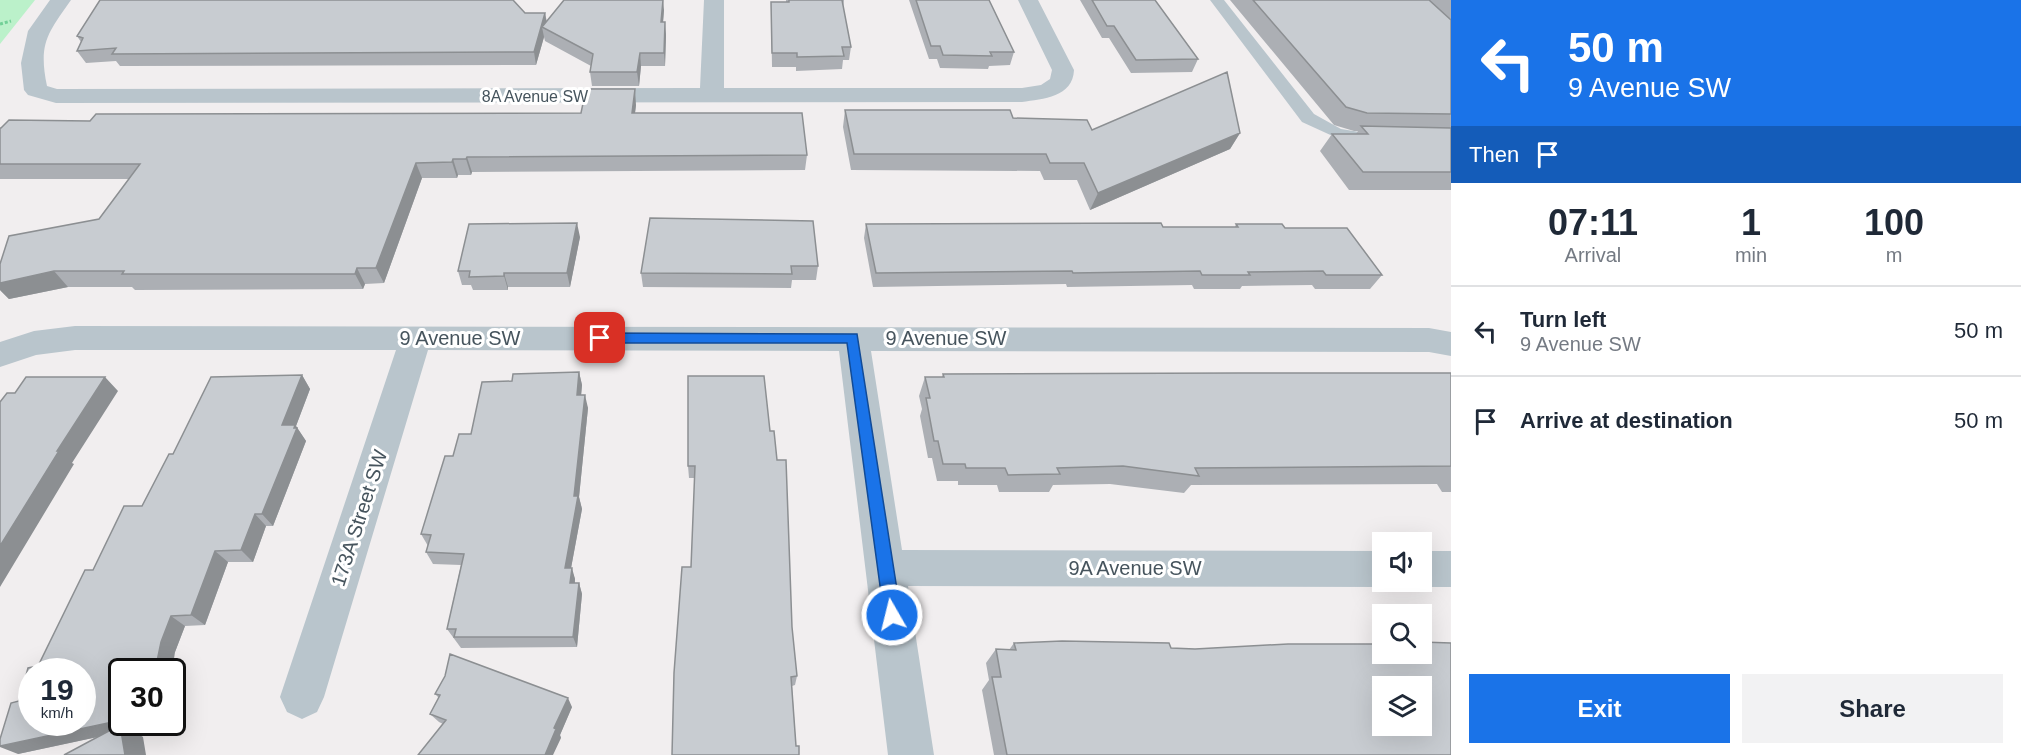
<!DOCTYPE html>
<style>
body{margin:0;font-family:Arial,sans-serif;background:#f2f2f3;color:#1f2937;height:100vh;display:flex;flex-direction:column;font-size:22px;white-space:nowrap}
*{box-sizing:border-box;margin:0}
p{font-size:20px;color:#747a83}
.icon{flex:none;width:33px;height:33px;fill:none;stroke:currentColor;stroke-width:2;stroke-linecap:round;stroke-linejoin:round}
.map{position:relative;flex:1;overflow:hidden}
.side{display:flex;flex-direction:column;background:#fff;width:570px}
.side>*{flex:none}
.guide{background:#1a73e8;color:#fff;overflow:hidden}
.fabs{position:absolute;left:1372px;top:532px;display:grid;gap:12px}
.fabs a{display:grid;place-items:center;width:60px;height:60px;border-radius:0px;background:#fff;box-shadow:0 6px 24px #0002;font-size:30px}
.speed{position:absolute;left:18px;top:658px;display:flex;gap:12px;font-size:30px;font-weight:700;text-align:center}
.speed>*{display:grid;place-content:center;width:78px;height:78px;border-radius:50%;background:#fff;box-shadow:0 6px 24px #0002;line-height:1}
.speed small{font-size:15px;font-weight:400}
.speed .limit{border:3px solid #111;border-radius:9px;background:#fff;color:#111}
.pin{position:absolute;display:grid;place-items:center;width:51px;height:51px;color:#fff;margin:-26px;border-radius:12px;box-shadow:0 3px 9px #0006}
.me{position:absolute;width:66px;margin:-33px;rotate:352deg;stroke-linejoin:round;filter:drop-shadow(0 0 4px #0008)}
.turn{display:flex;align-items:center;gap:21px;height:126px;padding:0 18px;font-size:27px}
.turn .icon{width:78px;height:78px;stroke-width:2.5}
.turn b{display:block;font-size:42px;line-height:51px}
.then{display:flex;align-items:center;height:57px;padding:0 18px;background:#0003;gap:12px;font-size:22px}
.eta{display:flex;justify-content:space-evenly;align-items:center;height:102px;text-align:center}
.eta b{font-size:36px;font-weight:700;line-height:42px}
.cta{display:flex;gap:12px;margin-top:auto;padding:12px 18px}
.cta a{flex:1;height:69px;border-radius:0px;background:#1a73e8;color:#fff;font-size:24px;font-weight:700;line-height:69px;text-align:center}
.cta a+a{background:#f2f2f3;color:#1f2937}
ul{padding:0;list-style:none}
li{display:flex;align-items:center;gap:18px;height:90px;padding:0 18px;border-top:2px solid #e0e1e3}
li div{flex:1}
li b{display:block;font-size:22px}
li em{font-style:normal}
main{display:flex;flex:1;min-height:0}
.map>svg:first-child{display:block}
.green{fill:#bbf1ca}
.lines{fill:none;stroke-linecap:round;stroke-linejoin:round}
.path{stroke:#72d097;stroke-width:3;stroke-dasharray:3 2;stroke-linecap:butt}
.lane{fill:#b9c5cc;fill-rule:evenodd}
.street{fill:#b9c5cc;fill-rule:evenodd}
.wall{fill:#acafb4}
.shaded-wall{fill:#8c8f92}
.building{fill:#c8ccd1;stroke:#8c8f92;stroke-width:1.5;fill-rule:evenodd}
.route{fill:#1a73e8;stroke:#114b97;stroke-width:1.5}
.labels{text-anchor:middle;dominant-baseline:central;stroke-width:6;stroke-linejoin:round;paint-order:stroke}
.far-street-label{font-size:16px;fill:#46545d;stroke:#fff}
.street-label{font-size:20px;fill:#46545d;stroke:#fff}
</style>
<main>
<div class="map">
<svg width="1451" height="755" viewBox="0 0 1451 755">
<rect width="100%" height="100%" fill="#f1eeef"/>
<path class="green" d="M0,0H35L0,44Z"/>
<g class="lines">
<path class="path" d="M0,24L11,21"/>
<path class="lane" d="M1210,0H1224L1314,114L1341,129L1372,134L1375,138L1372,142L1358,143L1337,138L1302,122Z"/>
<path class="street" d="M50,0H71C48,33 38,43 47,86L57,89L700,88L704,0H724V88H1022L1041,85L1050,79L1052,70L1018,0H1038L1074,70C1073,97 1043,99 1022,102L56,103L28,95L24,90L21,63L28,31Z
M75,326L1429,328L1451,332V356L1429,352L871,351L902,550L1383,551V582H1397L1383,587L908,586L934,755H888L839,351L428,350L324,697L317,712L302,719L287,712L280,697L396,350H75L36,355L0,367V342L34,331Z
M1422,551H1451V587H1422L1408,582H1422Z"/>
</g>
<path class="wall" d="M786,0H844L843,8L851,47L849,60H843L842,69L796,71V67H772L771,2H786Z
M909,0H989L1014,52L1010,65L989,66L988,69L940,68L937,59H929Z
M1080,0H1155L1198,59L1192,72L1131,73L1109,38H1102Z
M1230,0H1451V190H1349L1320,151L1332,134H1356L1358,131H1354L1334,125Z
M664,10L663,22L666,35L665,66H641L639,86H592L590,72L591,66L545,41L544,37L536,65L120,66L116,61L86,63L77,51L81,42L77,36L525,13H545L547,22Z
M636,105L635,113L807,155L805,170L472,172L471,175H458L457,178H422L384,283L365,284L363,289L135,290L132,287H68L9,299L0,290V264L99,219L129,179H0V128L90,121L581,113Z
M845,110L1013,118L1092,130L1240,133L1230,149L1090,210L1077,180H1044L1040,171L851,170L843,127Z
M650,218L818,266L816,280H792L791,288L643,287L641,273Z
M866,224L1163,227H1235L1236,224L1285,228L1382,275L1370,289H1315L1312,285L1242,286L1240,289H1194L1192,285L1067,287L1066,284L873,287L864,238Z
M580,237L570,287H508V290H473L471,285H462L458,271Z
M579,372L582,385L581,395L588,408L579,497L582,509L571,568L575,579V583H579L582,594L577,647L461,648L447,629L461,565L433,564L426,552L428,546L421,534L453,456L512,381Z
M1451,373V492H1442L1437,484L1191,485L1184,493L1110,484L1053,485L1049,492H999L997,485H958V481H937L932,458H928L920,416L922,409L919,396L925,377H942L943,374Z
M302,375L310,389L296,426L306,441L273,526H266L253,562H228L205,625L185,626L175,652L122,672V723H151V726L130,730L143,737H97L18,754L19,701L93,570L142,506L173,454Z
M770,431L797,676L795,685L792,686L796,746L691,567L695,478H689L688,466Z
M1383,642V654L1451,755H994L982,690L989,680L986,663L996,649L1009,650L1014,643L1195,649L1380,644Z
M435,694L572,707L560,735L561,738L443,724L439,722L430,714L439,698Z"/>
<path class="shaded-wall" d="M663,0L664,10L662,35L661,22Z
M545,13L547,25L542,27L544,37L536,65L534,52Z
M665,22L666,35L665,66L664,53Z
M640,53L641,66L639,86L637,72Z
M635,89L636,105L633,128L632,113Z
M1240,133L1230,149L1090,210L1098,193Z
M467,157L472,172L471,175L466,159Z
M453,159L458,175L457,178L452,162Z
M416,163L422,178L384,283L376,268Z
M577,223L580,237L570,287L567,273Z
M357,268L365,284L363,289L355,274Z
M54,271L68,287L9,299L0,290V283Z
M504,273L508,287V290L504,276Z
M579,372L582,385L580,408L577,395Z
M302,375L310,389L296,426L306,441L273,526L262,514L282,425Z
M105,377L118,391L72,463L74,464L0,587V546L57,451Z
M585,395L588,408L579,497L582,509L569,579L565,568Z
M255,514L266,526L253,562L241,550Z
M215,551L228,562L205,625L191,615Z
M572,568L575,579L574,594L570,583Z
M579,583L582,594L577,647L573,637Z
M171,616L185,626L175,652L172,672H150Z
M568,698L572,707L560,735L561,738L553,755H545L554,728Z
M122,720V723H151V726L130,730L143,737L146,755H125L121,732L18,754L0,747V746Z"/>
<path class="building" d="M100,0H513L525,13H545L534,52L112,54L116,48L77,51L83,38L77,36Z
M564,0H663L661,22H665L664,53H640L637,72H590L593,54L542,27Z
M789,0H842L851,47H842L844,56L797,57V53H772L771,2H789Z
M916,0H989L1014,52H990L992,56L943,55L940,46H931Z
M1092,0H1155L1198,59L1136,60L1114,26H1107Z
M1253,0H1429L1451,20V114L1367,113L1346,107Z
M1227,72L1240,133L1098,193L1084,163H1050L1046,154H854L845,110H1010L1013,118L1087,120L1092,130Z
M586,89H635L632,113H802L807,155L467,157L466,159H453L452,162L416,163L376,268H357L355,274H122L124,271H54L0,283V264L9,236L99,219L140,164H0V128H1L9,120L90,121L96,114L581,113Z
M1361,126L1451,128V172H1363L1332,134H1368Z
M650,218L813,221L818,266H791L792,274L641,273Z
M577,223L567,273H504V276L469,277L470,271H458L469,224Z
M1161,223L1163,227H1238L1236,224H1282L1285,228H1347L1382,275H1326L1323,271L1248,272L1250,275H1202L1200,271L1073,273L1072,271L876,273L866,224Z
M579,372L577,395H585L574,496H578L565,568H572L570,583H579L573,637H454L456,629H447L464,554L426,552L431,535L421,534L445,456H453L459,434H471L482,382L512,381L513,374Z
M1238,373H1451V466L1195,468L1199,476L1123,466L1057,468L1060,474L1008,475L1005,468H966L965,464H943L938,441H934L926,398H930L925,377H944L943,374Z
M302,375L282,425H295L294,428H297L262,514H255L241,550L215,551L191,615L171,616L161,642L155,671L150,672H122V720L0,746V739L11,703L19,701L28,668L38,666L85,570H93L124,506H142L169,454H173L211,377ZM32,672H82V723H32Z
M688,376H764L770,431H774L777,460H786L792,627L797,676L791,677L796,746H799V755H672L674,673L682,567H691L695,466H688Z
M26,377H105L57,451H59L0,546V402L7,393H15Z
M1062,641L1169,643L1171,648L1195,649L1288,644H1383V654H1422V642L1451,643V755H1007L992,677H1001L996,649L1016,650L1014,643ZM1383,687H1422V726H1383Z
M450,654L568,698L554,728L556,729L545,755H418L446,720L430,714L440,695L435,694L445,676Z
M120,725L125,755H64Z"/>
<path class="route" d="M600,333L857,334L901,615L898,620L892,623L887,620L884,615L847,343H600L594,338Z"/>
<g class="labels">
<g class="far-street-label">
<text x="535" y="96">8A Avenue SW</text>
</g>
<g class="street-label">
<text x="460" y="338">9 Avenue SW</text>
<text x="946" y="338">9 Avenue SW</text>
<text transform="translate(359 518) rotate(-72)">173A Street SW</text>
<text x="1135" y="568">9A Avenue SW</text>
</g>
</g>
</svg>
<div class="fabs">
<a><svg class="icon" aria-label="sound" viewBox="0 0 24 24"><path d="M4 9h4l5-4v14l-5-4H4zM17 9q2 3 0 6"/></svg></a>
<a><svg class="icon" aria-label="search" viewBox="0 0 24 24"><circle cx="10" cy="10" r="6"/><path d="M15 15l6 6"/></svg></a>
<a><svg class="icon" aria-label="layers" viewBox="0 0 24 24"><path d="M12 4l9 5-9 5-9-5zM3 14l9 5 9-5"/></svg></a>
</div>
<div class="speed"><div>19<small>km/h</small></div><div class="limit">30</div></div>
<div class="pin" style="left:600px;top:338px;background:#d93025"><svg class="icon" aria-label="arrive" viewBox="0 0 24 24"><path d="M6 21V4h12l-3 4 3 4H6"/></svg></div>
<svg class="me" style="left:892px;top:615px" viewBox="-20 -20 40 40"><circle r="17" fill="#1a73e8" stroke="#fff" stroke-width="3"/><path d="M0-11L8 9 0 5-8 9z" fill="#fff"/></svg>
</div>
<section class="side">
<div class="guide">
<div class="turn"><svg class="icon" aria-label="left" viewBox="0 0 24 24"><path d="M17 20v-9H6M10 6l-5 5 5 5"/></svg><div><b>50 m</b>9 Avenue SW</div></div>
<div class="then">Then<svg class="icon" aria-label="arrive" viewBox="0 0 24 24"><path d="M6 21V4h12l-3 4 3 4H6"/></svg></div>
</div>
<div class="eta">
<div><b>07:11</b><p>Arrival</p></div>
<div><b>1</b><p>min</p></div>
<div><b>100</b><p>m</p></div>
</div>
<ul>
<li><svg class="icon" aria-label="left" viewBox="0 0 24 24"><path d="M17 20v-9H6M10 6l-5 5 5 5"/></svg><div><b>Turn left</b><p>9 Avenue SW</p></div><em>50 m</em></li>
<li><svg class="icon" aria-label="arrive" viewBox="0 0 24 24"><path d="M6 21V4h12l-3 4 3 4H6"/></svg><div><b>Arrive at destination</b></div><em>50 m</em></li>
</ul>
<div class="cta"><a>Exit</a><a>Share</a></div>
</section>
</main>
